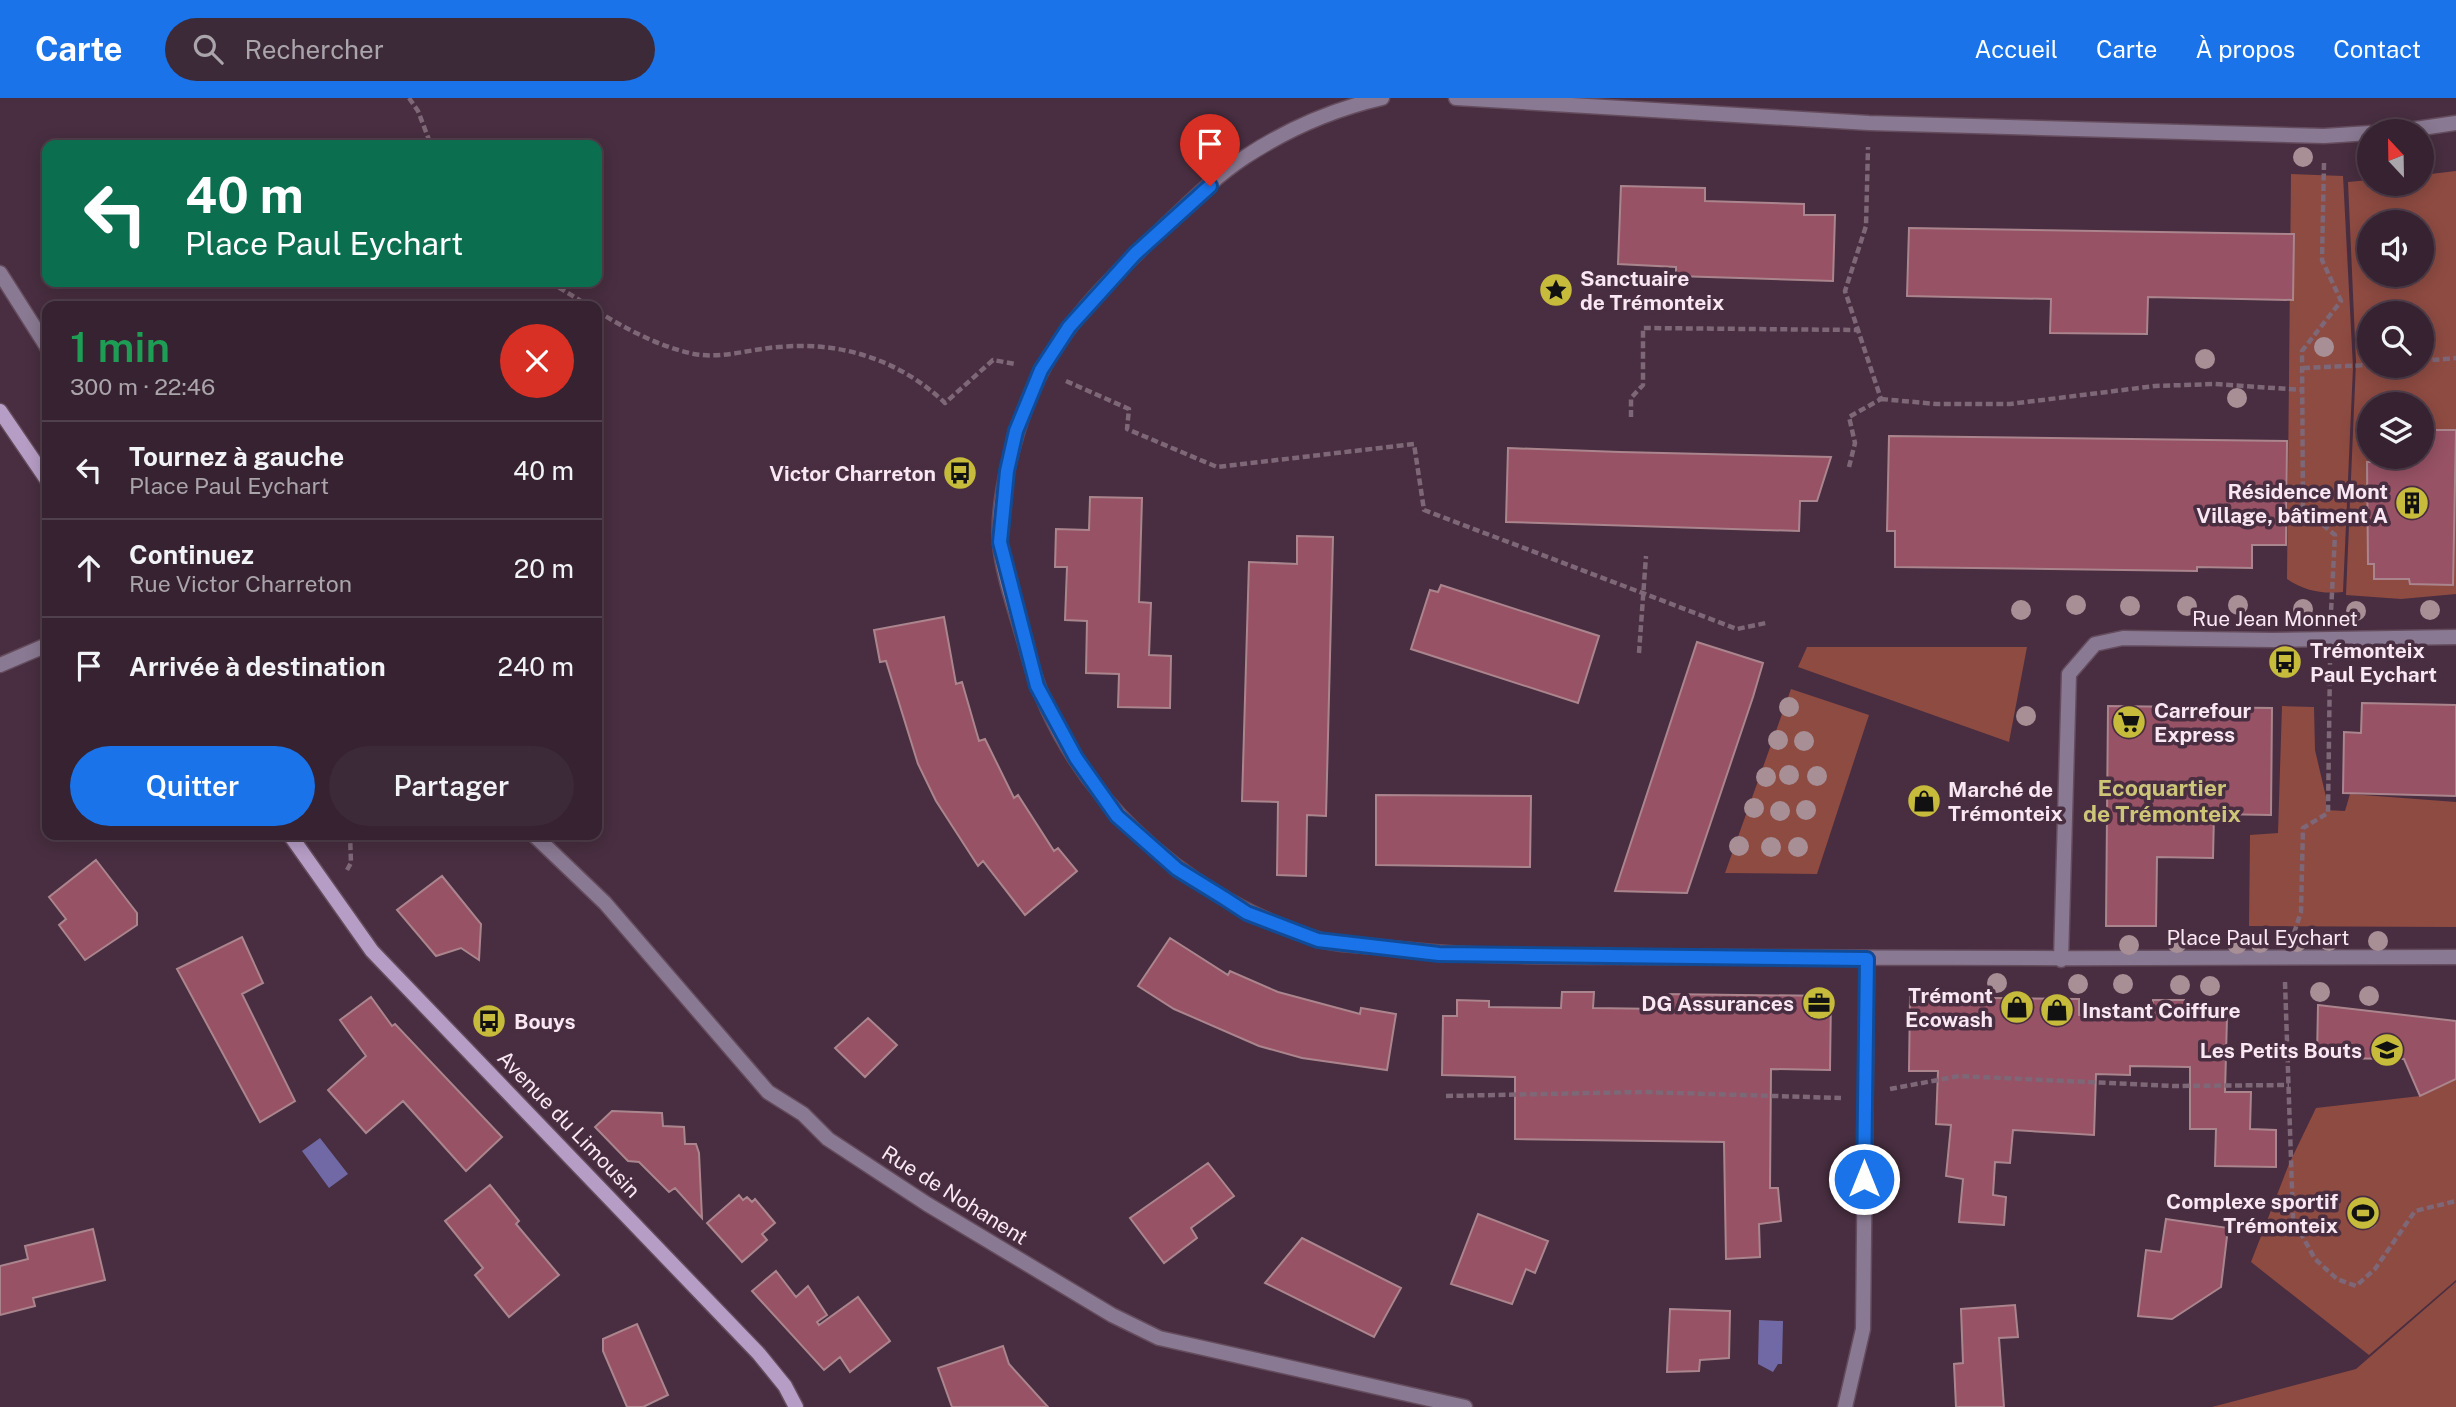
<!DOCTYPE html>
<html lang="fr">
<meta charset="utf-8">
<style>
body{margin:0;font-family:"Public Sans",sans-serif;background:#3d2a38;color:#f1f3f6;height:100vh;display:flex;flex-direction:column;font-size:26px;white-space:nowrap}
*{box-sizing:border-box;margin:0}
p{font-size:23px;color:#aaa4ab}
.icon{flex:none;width:38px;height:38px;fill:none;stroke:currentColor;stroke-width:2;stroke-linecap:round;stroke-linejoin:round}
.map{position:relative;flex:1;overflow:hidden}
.panel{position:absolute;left:42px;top:203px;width:560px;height:539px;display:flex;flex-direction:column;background:#362230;border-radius:14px;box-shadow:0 4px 18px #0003,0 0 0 2px #503f4c}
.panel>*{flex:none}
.hud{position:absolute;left:42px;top:42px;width:560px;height:147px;border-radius:14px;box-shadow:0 4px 18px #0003,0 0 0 2px #503f4c;background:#0b6e4f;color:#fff;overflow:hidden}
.needle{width:46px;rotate:338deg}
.controls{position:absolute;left:2357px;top:21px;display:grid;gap:14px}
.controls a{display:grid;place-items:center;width:77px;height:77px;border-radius:50%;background:#362230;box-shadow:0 4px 18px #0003,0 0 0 2px #503f4c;font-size:35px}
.pin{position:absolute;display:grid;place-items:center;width:60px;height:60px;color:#fff;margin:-72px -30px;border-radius:50% 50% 50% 0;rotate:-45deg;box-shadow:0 0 7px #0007}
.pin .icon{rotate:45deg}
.me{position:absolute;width:77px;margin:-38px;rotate:0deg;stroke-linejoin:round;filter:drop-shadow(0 0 5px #0008)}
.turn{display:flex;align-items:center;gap:24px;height:147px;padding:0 28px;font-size:32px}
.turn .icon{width:91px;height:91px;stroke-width:2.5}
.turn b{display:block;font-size:49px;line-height:60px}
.round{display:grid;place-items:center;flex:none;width:74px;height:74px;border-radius:37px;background:#3d2a38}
.headline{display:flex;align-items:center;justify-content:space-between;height:119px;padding:0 28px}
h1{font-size:42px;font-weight:600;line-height:52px;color:#1e9e55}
.primary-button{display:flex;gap:14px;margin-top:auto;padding:14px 28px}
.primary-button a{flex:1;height:80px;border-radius:42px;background:#1a73e8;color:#fff;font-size:28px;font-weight:600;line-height:80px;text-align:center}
.primary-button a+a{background:#3d2a38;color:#f1f3f6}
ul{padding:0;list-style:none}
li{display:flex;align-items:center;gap:21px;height:98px;padding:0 28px;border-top:2px solid #503f4c}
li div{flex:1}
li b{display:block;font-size:26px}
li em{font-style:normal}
header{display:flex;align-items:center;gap:42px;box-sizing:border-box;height:98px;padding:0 35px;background:#1a73e8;color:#fff}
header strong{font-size:33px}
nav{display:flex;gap:38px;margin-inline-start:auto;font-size:24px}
.search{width:490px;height:63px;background:#3d2a38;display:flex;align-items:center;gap:18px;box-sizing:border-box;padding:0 24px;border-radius:38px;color:#aaa4ab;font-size:26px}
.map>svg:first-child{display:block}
.green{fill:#8e4b42;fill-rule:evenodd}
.water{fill:#7069a5}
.building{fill:#975265;stroke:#ab858d;stroke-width:2}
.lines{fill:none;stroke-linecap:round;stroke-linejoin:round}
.street-casing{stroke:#644c5d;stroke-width:17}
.secondary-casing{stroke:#644c5d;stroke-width:17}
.path{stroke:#7e6776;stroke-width:4.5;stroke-dasharray:7 3.5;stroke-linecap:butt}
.street{stroke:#897992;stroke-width:14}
.secondary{stroke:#b69dc5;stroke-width:14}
.tree{fill:#a78f95}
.route-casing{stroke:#114b97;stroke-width:18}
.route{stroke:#1a73e8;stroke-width:12}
.labels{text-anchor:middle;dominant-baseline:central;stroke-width:7;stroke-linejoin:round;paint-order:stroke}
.poi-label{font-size:21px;font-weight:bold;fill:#f9e8f3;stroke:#482e40;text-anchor:start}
.street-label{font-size:21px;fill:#f9e8f3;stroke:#482e40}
.neighbourhood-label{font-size:23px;font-weight:bold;fill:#cdc678;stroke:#482e40}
</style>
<header>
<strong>Carte</strong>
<div class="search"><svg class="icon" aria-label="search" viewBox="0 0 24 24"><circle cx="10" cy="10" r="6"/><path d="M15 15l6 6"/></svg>Rechercher</div>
<nav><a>Accueil</a><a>Carte</a><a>À propos</a><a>Contact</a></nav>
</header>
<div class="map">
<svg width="2456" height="1309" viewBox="0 0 2456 1309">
<rect width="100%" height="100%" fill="#482e40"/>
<path class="green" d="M2456,73V496L2401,501L2346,497L2356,264L2348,84L2369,82L2370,86H2422V77ZM2370,124H2422V177H2370ZM2370,215H2422V268H2370ZM2370,306H2422V359H2370Z
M2291,76L2343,78L2353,269L2343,494C2321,496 2305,493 2287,481Z
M1807,549H2027L2009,644L1798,569Z
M1791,591L1869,617L1817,776L1725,775Z
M2282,608L2314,609L2315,652L2326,699V712L2345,713L2350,696L2456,704V829L2249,828L2250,737L2278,735Z
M2456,981V1182L2369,1257L2251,1164L2289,1066L2316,1010L2420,998Z
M2456,1184V1309H2212L2356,1271Z"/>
<path class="water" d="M320,1040L348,1076L329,1090L302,1053Z
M1759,1222L1783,1223L1782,1266H1778L1773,1274L1758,1266Z"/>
<path class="building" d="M1621,88L1705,90V103L1804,106V117H1835L1833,183L1676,178V169L1618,166Z
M1909,130L2294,136L2293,202L2148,199L2147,236L2050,235L2051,201L1907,198Z
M2422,332H2456L2453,487L2410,486L2409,481H2374V466H2368L2367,364H2370V359H2422Z
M1889,338L2287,343L2286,447H2252V470L2197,469V473L1895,469V433H1887Z
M1508,350L1620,354L1831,359L1817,403H1800L1799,433L1506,424Z
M1090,399L1142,400L1139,504L1151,505L1149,557L1171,558L1170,610L1118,609L1119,576L1086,575L1087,523L1065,522L1067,469H1055L1056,431L1089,432Z
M1297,438L1333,439L1326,718L1307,717L1306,778L1277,777L1278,704L1242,703L1249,464L1297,466Z
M1441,487L1599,538L1578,605L1411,551L1430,492L1438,494Z
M944,519L956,586L962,584L979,643L985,641L1014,700L1018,697L1054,753L1058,750L1077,773L1025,817L983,763L978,768L936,703L918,666L886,563L880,564L874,532Z
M1697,544L1763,565L1753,599L1687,795L1615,793Z
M2362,605L2456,607V698L2343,695L2344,634L2361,635Z
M2108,608L2272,610L2271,717L2214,716L2213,760L2157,759L2156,828H2106Z
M1376,697L1531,698L1530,769L1376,767Z
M96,762L137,815V827L85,862L59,827L66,821L49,799Z
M442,778L481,826L479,862L461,850L436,858L397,812Z
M242,839L263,885L242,896L295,1003L260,1024L177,871Z
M1170,840L1228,877L1230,873L1278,894L1360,916L1361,910L1396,916L1387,972L1302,960L1259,948L1174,911L1138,888Z
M1562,894H1594L1593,910L1662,911V896L1831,898L1830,972L1771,971L1770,1090H1778L1781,1123L1759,1126L1760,1159L1726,1161L1724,1044L1515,1041V979L1442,977L1443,918H1457V902L1489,903V909L1561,910Z
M371,899L392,928L395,926L502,1039L466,1073L403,1003L366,1035L328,992L366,958L340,922Z
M1910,899L2079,901V917L2152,918L2153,902H2184V918L2227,919L2225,994H2251L2250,1031L2276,1032V1069L2215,1068L2216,1031H2190V969L2130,968V977L2096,976L2094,1037L2013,1032L2010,1065L1995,1064L1993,1097L2006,1099L2004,1127L1959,1124L1963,1081L1946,1078L1951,1027L1936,1026L1938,973H1909Z
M2318,907L2456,923V981L2420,998L2404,961L2317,960Z
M868,920L897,947L865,979L835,950Z
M612,1013L662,1015L663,1028L684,1029L685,1046H696L699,1055L702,1120L675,1090L669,1094L639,1064L628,1063L595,1029Z
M1208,1065L1234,1098L1191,1130L1197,1140L1164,1165L1130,1120Z
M490,1087L519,1123L516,1126L559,1177L509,1219L475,1177L483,1170L445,1123Z
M739,1097L743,1102L747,1099L752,1104L755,1101L775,1125L762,1136L767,1142L742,1164L707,1125Z
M1478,1116L1548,1143L1535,1175L1526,1171L1512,1206L1451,1186Z
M2166,1121L2228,1130L2221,1189L2172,1221L2138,1218L2146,1152L2161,1154Z
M93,1131L105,1182L33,1200L35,1208L0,1217V1168L28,1161L25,1148Z
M1302,1140L1401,1190L1374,1239L1265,1185Z
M776,1173L796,1199L808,1188L827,1217L817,1224L819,1227L858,1199L890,1243L850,1274L840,1259L824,1272L752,1193Z
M2015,1207L2018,1239L1999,1240L2004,1309H1956L1954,1266L1963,1265L1961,1211Z
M1670,1211L1730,1213L1729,1260L1700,1262L1699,1273L1667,1274Z
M637,1226L668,1297L643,1309H627L603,1253V1241Z
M1003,1248L1009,1266L1048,1309H952L938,1270Z"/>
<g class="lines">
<g class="street-casing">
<path id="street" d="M1382,0C1335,11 1286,32 1245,59C1216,78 1190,104 1166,127C1113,178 1058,229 1030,298C1014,337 997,401 1000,444C1002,477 1020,524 1028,556C1065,692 1181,796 1311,839C1332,847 1357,847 1380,849C1479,861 1580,858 1680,859C1939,860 2197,861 2456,859
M1456,0L1869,25L2324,38L2370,35
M2402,33L2456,25
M0,175L47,249
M0,567L47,547
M534,737L605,805L768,994L803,1016L828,1041L927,1106L1112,1217L1159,1240L1465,1309
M2061,862L2069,576L2095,546L2123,540L2273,542L2456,539
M1845,1309L1863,1231L1867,861"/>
</g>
<g class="secondary-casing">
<path id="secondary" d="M0,313L47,382
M290,737L372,853L759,1256L785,1288L796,1309"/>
</g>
<path class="path" d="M409,0L418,13L431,47
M2324,65L2322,162L2341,203L2302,253L2303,410L2335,437L2331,514
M550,184L589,208
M597,213C626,231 660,249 694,256C723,261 750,251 779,249C841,243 900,262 945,305L993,262L1015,266
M2422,263L2456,260
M2303,270L2370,267
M1066,283L1129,311L1127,331L1217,369L1414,346L1424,412L1737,531L1766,525
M1881,301L1936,306H2010L2155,288L2214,286L2303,292
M1631,319V300L1643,287V230L1857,232
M1849,369L1855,345L1849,319L1881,301L1845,193L1866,128L1868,49
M1639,555L1646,458
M347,772L351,765L350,737
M2294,835L2301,814L2303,730L2328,715L2330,565
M2285,884L2293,1121L2315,1161L2337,1181L2356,1188L2375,1171L2415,1113L2456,1103
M1890,991L1959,978L2173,988L2289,987
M1446,998L1642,994L1841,1000"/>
<use href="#street" class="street"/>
<use href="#secondary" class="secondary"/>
</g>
<g class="tree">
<circle cx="2303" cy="59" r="10"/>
<circle cx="2324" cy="249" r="10"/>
<circle cx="2205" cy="261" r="10"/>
<circle cx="2237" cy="300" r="10"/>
<circle cx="2076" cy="507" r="10"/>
<circle cx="2238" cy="507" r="10"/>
<circle cx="2130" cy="508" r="10"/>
<circle cx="2187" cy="508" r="10"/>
<circle cx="2303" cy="511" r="10"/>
<circle cx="2021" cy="512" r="10"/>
<circle cx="2430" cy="512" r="10"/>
<circle cx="2356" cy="513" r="10"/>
<circle cx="1789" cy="609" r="10"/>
<circle cx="2026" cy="618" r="10"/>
<circle cx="1778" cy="642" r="10"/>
<circle cx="1804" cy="643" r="10"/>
<circle cx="1789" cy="677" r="10"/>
<circle cx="1817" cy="678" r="10"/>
<circle cx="1766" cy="679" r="10"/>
<circle cx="1754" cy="710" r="10"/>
<circle cx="1806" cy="712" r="10"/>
<circle cx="1780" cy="713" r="10"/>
<circle cx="1739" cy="748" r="10"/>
<circle cx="1771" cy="749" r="10"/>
<circle cx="1798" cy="749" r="10"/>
<circle cx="2329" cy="843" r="10"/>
<circle cx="2378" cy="843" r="10"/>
<circle cx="2297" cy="844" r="10"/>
<circle cx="2177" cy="845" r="10"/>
<circle cx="2260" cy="845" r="10"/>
<circle cx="2237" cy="846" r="10"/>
<circle cx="2129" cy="847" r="10"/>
<circle cx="1997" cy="885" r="10"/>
<circle cx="2078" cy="886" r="10"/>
<circle cx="2123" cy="886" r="10"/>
<circle cx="2180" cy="887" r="10"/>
<circle cx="2210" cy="888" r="10"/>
<circle cx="2320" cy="894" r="10"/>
<circle cx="2369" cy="898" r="10"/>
<circle cx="2368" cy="1121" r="10"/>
</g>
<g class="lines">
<g class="route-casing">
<path id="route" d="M1210,88L1135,156L1069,229L1041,272L1016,333L1007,373L1000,444L1037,588L1076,660L1117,718L1177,771L1224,800L1247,815L1318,842L1439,856L1867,861L1864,1081"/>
</g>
<use href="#route" class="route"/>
</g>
<defs>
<g id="sight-disc" transform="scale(1.75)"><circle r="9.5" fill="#c7bb3c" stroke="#482e40"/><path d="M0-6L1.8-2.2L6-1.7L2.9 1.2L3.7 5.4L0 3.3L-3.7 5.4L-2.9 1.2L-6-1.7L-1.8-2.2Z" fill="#111"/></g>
<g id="bus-disc" transform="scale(1.75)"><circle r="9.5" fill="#c7bb3c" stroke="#482e40"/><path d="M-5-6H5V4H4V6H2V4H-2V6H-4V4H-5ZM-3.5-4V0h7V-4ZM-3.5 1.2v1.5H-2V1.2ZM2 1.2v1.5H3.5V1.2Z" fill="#111"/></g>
<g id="building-disc" transform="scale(1.75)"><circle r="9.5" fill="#c7bb3c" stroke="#482e40"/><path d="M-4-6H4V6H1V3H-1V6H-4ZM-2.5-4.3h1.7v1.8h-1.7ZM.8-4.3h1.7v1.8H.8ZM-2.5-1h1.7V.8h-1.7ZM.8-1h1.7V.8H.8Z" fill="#111"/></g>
<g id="supermarket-disc" transform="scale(1.75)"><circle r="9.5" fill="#c7bb3c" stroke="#482e40"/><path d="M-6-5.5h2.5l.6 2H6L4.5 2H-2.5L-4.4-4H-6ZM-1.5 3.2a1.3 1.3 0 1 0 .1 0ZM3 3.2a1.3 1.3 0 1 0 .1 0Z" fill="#111"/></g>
<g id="shop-disc" transform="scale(1.75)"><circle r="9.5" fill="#c7bb3c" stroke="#482e40"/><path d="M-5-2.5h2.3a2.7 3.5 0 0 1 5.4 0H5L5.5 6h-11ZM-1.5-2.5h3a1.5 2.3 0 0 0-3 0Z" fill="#111"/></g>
<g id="office-disc" transform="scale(1.75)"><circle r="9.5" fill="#c7bb3c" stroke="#482e40"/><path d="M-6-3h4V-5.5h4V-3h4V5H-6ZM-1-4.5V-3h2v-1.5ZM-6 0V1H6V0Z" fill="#111"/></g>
<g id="school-disc" transform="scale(1.75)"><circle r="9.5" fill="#c7bb3c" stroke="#482e40"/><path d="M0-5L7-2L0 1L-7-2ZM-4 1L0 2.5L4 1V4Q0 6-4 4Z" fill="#111"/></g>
<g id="stadium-disc" transform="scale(1.75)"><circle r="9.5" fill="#c7bb3c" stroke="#482e40"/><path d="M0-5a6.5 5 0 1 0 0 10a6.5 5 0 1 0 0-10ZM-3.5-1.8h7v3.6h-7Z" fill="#111"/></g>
</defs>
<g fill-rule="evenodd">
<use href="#sight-disc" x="1556" y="192"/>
<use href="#bus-disc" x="960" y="375"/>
<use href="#building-disc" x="2412" y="405"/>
<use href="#bus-disc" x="2285" y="564"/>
<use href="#supermarket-disc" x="2129" y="624"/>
<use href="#shop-disc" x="1924" y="703"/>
<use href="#office-disc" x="1819" y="905"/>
<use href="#shop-disc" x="2017" y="909"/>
<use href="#shop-disc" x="2057" y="912"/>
<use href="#bus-disc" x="489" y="923"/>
<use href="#school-disc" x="2387" y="952"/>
<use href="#stadium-disc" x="2363" y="1115"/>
</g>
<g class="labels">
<g class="poi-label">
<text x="1580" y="180">Sanctuaire<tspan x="1580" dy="24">de Trémonteix</tspan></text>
<text x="936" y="375" text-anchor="end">Victor Charreton</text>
<text x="2388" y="393" text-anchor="end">Résidence Mont<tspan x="2388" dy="24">Village, bâtiment A</tspan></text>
<text x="2310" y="552">Trémonteix<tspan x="2310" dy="24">Paul Eychart</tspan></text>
<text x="2154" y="612">Carrefour<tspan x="2154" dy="24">Express</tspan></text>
<text x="1948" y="691">Marché de<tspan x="1948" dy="24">Trémonteix</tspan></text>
<text x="1993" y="897" text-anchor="end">Trémont<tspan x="1993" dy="24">Ecowash</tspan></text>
<text x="1794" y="905" text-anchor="end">DG Assurances</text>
<text x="2082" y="912">Instant Coiffure</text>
<text x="514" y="923">Bouys</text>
<text x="2362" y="952" text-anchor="end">Les Petits Bouts</text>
<text x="2338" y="1103" text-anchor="end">Complexe sportif<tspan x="2338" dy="24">Trémonteix</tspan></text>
</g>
<g class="street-label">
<text x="2275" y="520">Rue Jean Monnet</text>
<text x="2258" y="839">Place Paul Eychart</text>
<text transform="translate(569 1026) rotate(46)">Avenue du Limousin</text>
<text transform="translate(955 1097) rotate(32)">Rue de Nohanent</text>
</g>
<g class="neighbourhood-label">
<text x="2162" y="689">Ecoquartier<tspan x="2162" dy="26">de Trémonteix</tspan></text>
</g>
</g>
</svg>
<div class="controls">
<a><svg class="needle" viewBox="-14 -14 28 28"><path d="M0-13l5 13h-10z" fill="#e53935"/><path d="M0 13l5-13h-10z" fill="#aaa4ab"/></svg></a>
<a><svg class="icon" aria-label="sound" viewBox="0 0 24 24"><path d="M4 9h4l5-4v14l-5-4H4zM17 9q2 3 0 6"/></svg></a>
<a><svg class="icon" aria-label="search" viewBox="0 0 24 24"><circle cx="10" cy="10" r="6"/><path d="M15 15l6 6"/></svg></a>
<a><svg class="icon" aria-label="layers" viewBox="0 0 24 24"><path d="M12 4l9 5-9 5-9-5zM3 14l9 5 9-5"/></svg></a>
</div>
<div class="pin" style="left:1210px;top:88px;background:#d93025"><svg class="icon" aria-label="arrive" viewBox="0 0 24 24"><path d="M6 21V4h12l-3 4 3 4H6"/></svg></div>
<svg class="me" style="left:1864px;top:1081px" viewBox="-20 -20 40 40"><circle r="17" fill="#1a73e8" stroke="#fff" stroke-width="3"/><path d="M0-11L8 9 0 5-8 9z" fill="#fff"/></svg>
<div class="hud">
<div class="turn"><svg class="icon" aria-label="left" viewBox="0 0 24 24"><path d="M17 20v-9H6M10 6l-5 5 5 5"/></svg><div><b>40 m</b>Place Paul Eychart</div></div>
</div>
<section class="panel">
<div class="headline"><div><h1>1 min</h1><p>300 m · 22:46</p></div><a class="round" style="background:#d93025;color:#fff"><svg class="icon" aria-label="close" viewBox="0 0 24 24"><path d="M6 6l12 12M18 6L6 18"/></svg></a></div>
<ul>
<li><svg class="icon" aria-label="left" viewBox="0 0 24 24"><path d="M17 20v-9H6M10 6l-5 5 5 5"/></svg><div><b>Tournez à gauche</b><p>Place Paul Eychart</p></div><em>40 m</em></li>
<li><svg class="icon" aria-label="ahead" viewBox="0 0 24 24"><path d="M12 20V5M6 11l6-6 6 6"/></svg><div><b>Continuez</b><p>Rue Victor Charreton</p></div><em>20 m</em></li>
<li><svg class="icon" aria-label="arrive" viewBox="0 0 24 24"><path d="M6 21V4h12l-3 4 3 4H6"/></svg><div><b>Arrivée à destination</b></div><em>240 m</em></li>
</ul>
<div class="primary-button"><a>Quitter</a><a>Partager</a></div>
</section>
</div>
